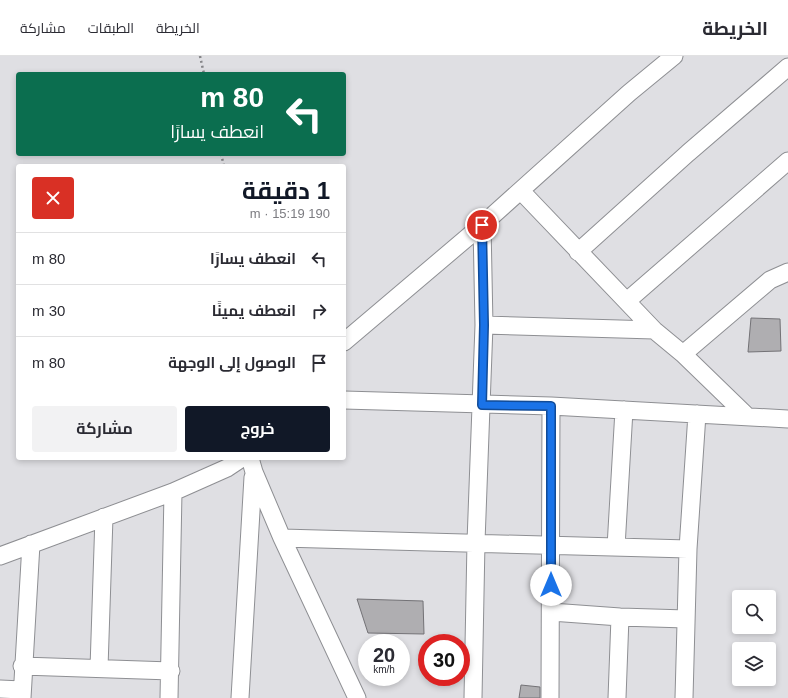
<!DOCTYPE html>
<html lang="ar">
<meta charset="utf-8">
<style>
body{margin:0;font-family:Helvetica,Cairo,sans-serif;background:#f2f2f3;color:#2b2b33;direction:rtl;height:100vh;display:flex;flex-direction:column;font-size:15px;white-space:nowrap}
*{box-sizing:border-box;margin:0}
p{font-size:13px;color:#7c7c81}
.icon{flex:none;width:22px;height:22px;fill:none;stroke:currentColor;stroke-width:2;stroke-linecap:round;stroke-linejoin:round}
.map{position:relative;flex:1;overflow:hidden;direction:ltr}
.side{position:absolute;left:16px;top:108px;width:330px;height:296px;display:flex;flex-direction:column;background:#fff;border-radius:4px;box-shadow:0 2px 6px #0003;direction:rtl}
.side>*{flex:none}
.banner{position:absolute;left:16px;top:16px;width:330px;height:84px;border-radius:4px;box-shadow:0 2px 6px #0003;direction:rtl;background:#0b6e4f;color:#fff;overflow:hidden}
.controls{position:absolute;left:732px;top:534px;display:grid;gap:8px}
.controls a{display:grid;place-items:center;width:44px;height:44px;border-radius:4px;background:#fff;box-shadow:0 2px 6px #0003;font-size:20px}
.speed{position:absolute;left:358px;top:578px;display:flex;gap:8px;font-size:20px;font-weight:700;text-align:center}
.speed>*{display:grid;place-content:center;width:52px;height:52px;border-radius:50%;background:#fff;box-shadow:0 2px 6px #0003;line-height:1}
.speed small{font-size:10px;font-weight:400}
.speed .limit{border:6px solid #d22;background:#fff;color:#111}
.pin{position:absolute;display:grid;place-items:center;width:34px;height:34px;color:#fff;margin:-17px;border:2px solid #fff;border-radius:50%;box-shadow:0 1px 4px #0007}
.me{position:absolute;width:44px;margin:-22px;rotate:0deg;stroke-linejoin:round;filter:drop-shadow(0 0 3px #0008)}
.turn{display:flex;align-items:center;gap:14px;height:84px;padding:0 16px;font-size:18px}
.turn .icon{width:52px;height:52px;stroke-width:2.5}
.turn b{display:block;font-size:28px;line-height:34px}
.round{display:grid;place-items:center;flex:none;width:42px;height:42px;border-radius:4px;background:#f2f2f3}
.headline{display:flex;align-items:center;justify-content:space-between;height:68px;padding:0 16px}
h1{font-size:24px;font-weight:700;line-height:30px;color:#111827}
.primary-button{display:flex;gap:8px;margin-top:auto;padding:8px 16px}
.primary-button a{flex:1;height:46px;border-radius:4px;background:#111827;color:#fff;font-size:16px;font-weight:700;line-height:46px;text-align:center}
.primary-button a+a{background:#f2f2f3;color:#2b2b33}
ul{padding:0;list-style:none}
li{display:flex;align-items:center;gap:12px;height:52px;padding:0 16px;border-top:1px solid #e1e1e2}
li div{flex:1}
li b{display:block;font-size:15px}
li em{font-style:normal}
header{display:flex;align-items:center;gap:24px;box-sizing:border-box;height:56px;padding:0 20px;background:#fff;border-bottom:1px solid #e1e1e2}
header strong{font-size:19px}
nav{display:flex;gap:22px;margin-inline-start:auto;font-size:14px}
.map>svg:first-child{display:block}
.building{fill:#afaeb1;stroke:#737276}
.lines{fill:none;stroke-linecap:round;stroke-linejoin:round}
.minor-casing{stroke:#8e8f93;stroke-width:19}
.path{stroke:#848487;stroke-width:2.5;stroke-dasharray:2 3;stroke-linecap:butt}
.minor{stroke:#fff;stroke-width:17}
.route-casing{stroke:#114b97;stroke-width:10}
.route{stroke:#1a73e8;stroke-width:7}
</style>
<header>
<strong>الخريطة</strong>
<nav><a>الخريطة</a><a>الطبقات</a><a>مشاركة</a></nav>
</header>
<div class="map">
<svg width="788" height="642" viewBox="0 0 788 642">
<rect width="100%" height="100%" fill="#dfdfe3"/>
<path class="building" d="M751,262L780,263L781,295L748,296Z
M357,543L423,545L424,578L368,577Z
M521,629L540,631V642H519Z"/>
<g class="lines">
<g class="minor-casing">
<path id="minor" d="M521,135L654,274L683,298L748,361
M578,196L688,97L788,11
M627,245L788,105
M484,269L654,274
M344,286L482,169L629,37L674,0
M683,298L770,224L788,216
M344,344L551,350L788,363
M250,402L254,416L282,482L357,642
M282,482L688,493
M616,491L624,354
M0,500L173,436L227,412L242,402
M551,556L620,561L686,563
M22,610L171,615
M99,612L104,461
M0,633L22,634
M22,642L31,488
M169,642L173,436
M240,642L253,421
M473,642L476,486L484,269L482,169
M550,642L551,350
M617,642L620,561
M684,642L688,493L697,358"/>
</g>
<path class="path" d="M200,0L204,18
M221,98L224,110"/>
<use href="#minor" class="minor"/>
</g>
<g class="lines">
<g class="route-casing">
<path id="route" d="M482,169L484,269L482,349L551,350V529"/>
</g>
<use href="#route" class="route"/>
</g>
</svg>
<div class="controls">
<a><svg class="icon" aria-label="search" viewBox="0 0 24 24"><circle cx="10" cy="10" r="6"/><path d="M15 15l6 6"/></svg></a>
<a><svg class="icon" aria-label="layers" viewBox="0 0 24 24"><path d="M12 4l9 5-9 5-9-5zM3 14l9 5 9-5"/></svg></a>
</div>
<div class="speed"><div>20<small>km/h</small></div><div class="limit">30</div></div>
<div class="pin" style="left:482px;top:169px;background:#d93025"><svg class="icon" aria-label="arrive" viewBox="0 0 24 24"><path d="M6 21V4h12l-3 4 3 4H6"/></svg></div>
<svg class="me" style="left:551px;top:529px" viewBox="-20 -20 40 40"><circle r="19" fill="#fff"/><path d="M0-13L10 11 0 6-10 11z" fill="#1a73e8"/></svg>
<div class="banner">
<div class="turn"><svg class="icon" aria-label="left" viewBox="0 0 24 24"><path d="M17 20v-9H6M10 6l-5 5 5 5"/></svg><div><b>80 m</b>انعطف يسارًا</div></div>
</div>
<section class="side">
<div class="headline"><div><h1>1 دقيقة</h1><p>190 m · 15:19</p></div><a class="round" style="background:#d93025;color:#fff"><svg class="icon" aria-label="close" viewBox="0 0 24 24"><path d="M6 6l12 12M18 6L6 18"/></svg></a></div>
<ul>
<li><svg class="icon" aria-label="left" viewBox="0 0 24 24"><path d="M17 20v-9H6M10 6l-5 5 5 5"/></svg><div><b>انعطف يسارًا</b></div><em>80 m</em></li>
<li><svg class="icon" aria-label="right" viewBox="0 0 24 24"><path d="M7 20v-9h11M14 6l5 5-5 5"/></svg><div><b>انعطف يمينًا</b></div><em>30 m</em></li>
<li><svg class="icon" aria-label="arrive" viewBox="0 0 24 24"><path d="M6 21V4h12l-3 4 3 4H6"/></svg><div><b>الوصول إلى الوجهة</b></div><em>80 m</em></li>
</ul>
<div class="primary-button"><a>خروج</a><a>مشاركة</a></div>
</section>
</div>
